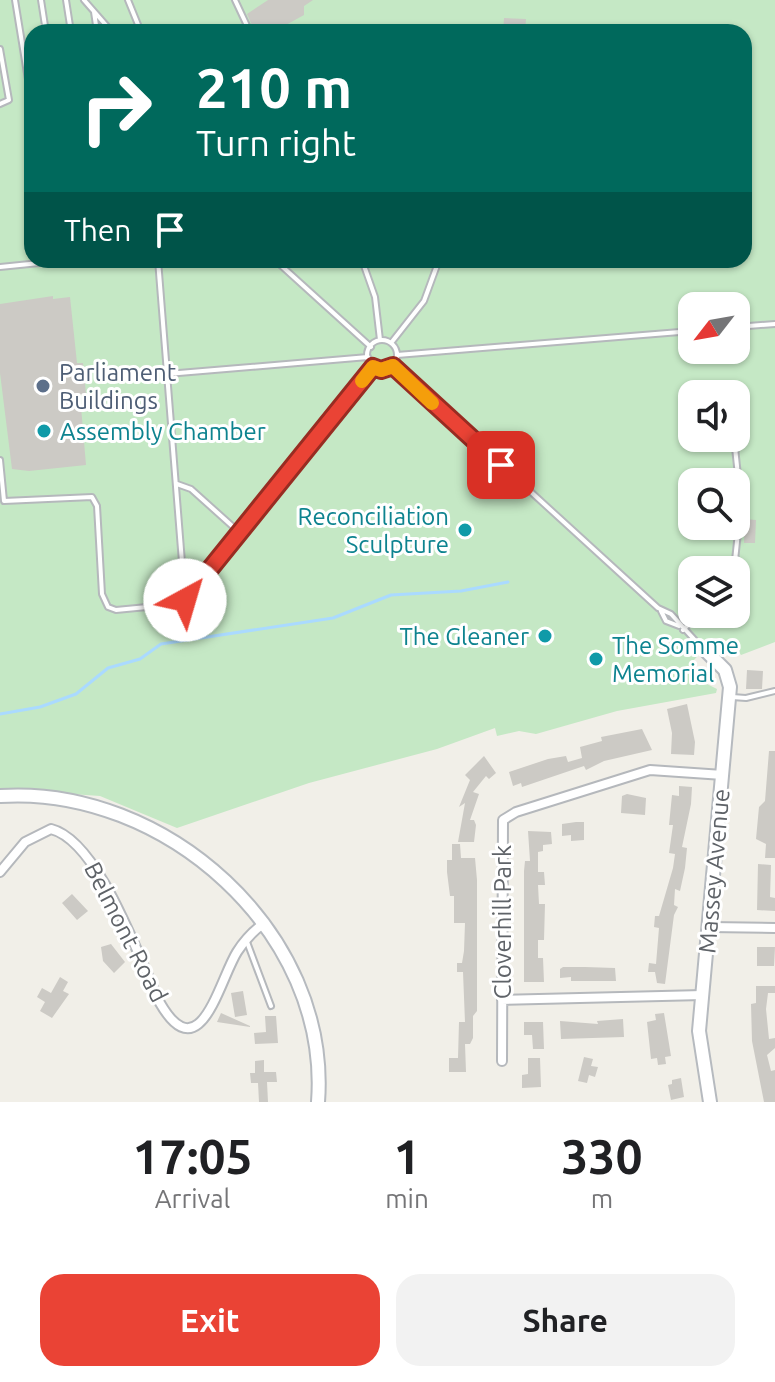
<!DOCTYPE html>
<style>
body{margin:0;font-family:Ubuntu,sans-serif;background:#f2f2f2;color:#202124;height:100vh;display:flex;flex-direction:column;font-size:30px;white-space:nowrap}
*{box-sizing:border-box;margin:0}
p{font-size:26px;color:#757577}
.icon{flex:none;width:44px;height:44px;fill:none;stroke:currentColor;stroke-width:2;stroke-linecap:round;stroke-linejoin:round}
.map{position:relative;height:1102px;overflow:hidden}
.details{display:flex;flex-direction:column;background:#fff;flex:1}
.details>*{flex:none}
.guide{position:absolute;left:24px;top:24px;width:728px;height:244px;border-radius:24px;box-shadow:0 2px 6px #0004;background:#00695c;color:#fff;overflow:hidden}
.needle{width:52px;rotate:239deg}
.buttons{position:absolute;left:678px;top:292px;display:grid;gap:16px}
.buttons a{display:grid;place-items:center;width:72px;height:72px;border-radius:16px;background:#fff;box-shadow:0 2px 6px #0004;font-size:40px}
.pin{position:absolute;display:grid;place-items:center;width:68px;height:68px;color:#fff;margin:-34px;border-radius:16px;box-shadow:0 4px 12px #0006}
.me{position:absolute;width:88px;margin:-44px;rotate:39deg;stroke-linejoin:round;filter:drop-shadow(0 0 6px #0008)}
.turn{display:flex;align-items:center;gap:28px;height:168px;padding:0 40px;font-size:36px}
.turn .icon{width:104px;height:104px;stroke-width:2.5}
.turn b{display:block;font-size:56px;line-height:68px}
.then{display:flex;align-items:center;height:76px;padding:0 40px;background:#0003;gap:16px;font-size:30px}
.eta{display:flex;justify-content:space-evenly;align-items:center;height:136px;text-align:center}
.eta b{font-size:48px;font-weight:700;line-height:56px}
.button{display:flex;gap:16px;margin-top:auto;padding:16px 40px}
.button a{flex:1;height:92px;border-radius:24px;background:#ea4335;color:#fff;font-size:32px;font-weight:700;line-height:92px;text-align:center}
.button a+a{background:#f2f2f2;color:#202124}
.map>svg:first-child{display:block}
.green{fill:#c5e8c5;fill-rule:evenodd}
.lines{fill:none;stroke-linecap:round;stroke-linejoin:round}
.stream{stroke:#aadaff;stroke-width:3}
.building{fill:#cccac5}
.lane-casing{stroke:#b5b8bc;stroke-width:8}
.street-casing{stroke:#b5b8bc;stroke-width:12}
.secondary-casing{stroke:#b6babf;stroke-width:16}
.lane{stroke:#fff;stroke-width:4}
.street{stroke:#fff;stroke-width:8}
.secondary{stroke:#fff;stroke-width:12}
.route-casing{stroke:#982c22;stroke-width:20}
.route{stroke:#ea4335;stroke-width:14}
.slow{stroke:#f59e0b;stroke-width:14}
.service-dot{fill:#5c6f8a;stroke:#fff;stroke-width:3}
.culture-dot{fill:#0f9aa8;stroke:#fff;stroke-width:3}
.labels{text-anchor:middle;dominant-baseline:central;stroke-width:6;stroke-linejoin:round;paint-order:stroke}
.service-label{font-size:24px;fill:#4e5e75;stroke:#fff;text-anchor:start}
.culture-label{font-size:24px;fill:#0d838f;stroke:#fff;text-anchor:start}
.street-label{font-size:24px;fill:#5f6368;stroke:#fff}
</style>
<div class="map">
<svg width="775" height="1102" viewBox="0 0 775 1102">
<rect width="100%" height="100%" fill="#f1efe8"/>
<path class="green" d="M0,0H775V642L741,655L733,643L715,638L693,661L705,683L717,689L716,693L617,711L536,734L519,731L497,736L495,728L437,749L309,783L177,828L100,796L0,789ZM32,32H744V260H32ZM692,306H736V350H692ZM692,394H736V438H692ZM692,482H736V526H692ZM692,570H736V614H692Z"/>
<g class="lines">
<path class="stream" d="M0,714L40,707L76,694L108,668L140,659L161,644L333,618L391,595L461,591L508,582"/>
</g>
<path class="building" d="M268,0H313L304,6V15L273,32H255L247,14Z
M504,18L526,19L525,32H503Z
M53,296V299L70,297L77,363H83L86,394L80,395L86,465L29,471L12,469L0,373V304Z
M745,519L756,520L755,543H744Z
M747,670L763,671L762,689H746Z
M687,704L695,742L694,755L671,754L672,733L667,709Z
M642,729L652,750L604,761L586,770L584,766L522,787L521,783L513,786L509,772L548,759L566,756L568,762L582,758L580,747L602,741L601,737Z
M769,751H775V858H765L766,844L756,839L759,807L765,801Z
M484,756L496,773L489,779L486,776L473,792L479,794L470,820H474L476,825L474,842H458L465,803L459,807L470,780L465,775Z
M679,786L692,787L691,804L682,847L687,848L685,868L680,891L675,889L674,905L678,907L674,915L665,984L657,983L655,972H648L649,963L656,964L659,928L654,927L655,916H659L673,868L675,854L669,853L673,825H669L672,795L679,796Z
M627,794L646,798L645,815L621,813L622,796Z
M576,822H584V840L571,841V835L562,836V824Z
M528,831L551,832L552,844L543,845V851L538,852V872H544L545,885H538L539,904H545L544,940H538V958H543L544,982H524V871L525,861H530Z
M452,844H460L461,858H475L477,880V1011L473,1016V1038L470,1044H465L466,1072H449V1058H458L459,1022H465L463,972H457V963H462L464,951L465,923H454V896H450L447,872V860H452Z
M758,864L771,865L770,897L775,898V911L757,910Z
M72,894L88,911L77,920L62,903Z
M111,944L125,962L114,973L103,961L101,947Z
M757,947H775L774,966H757Z
M585,967L615,968L616,981H571V977L560,978V969L563,967Z
M60,977L68,982L63,991L69,994L52,1018L40,1011L45,1002L37,997L42,988L51,993Z
M756,986H775V993H768L766,1009L769,1039L775,1038V1048L767,1055L771,1071L775,1070V1102H764L752,1041L751,1004L756,1003Z
M243,991L247,1015L235,1017L231,993Z
M221,1013L250,1026V1027L217,1022Z
M664,1013L671,1056L665,1057L666,1064L658,1065L657,1058L651,1059L647,1022L656,1020L655,1014Z
M265,1016H276L278,1043L255,1044L254,1033L266,1032Z
M623,1019L624,1037L561,1039L560,1021L598,1024L597,1021Z
M524,1022H543L544,1049H533L532,1035H524Z
M584,1057L593,1059L591,1066L598,1067L595,1077L589,1075L587,1083L578,1081Z
M528,1058H540L541,1087L522,1088V1075L528,1074Z
M264,1060V1072H276L277,1082H267L268,1102H259L258,1083H251L250,1073H255V1061Z
M681,1078L684,1097L671,1100L668,1085L672,1084V1080Z"/>
<g class="lines">
<g class="lane-casing">
<path id="lane" d="M15,0L32,104
M41,0L46,32
M66,0L71,32
M84,0L112,32
M128,0L141,32
M235,0L250,32
M94,12L97,32
M0,49L9,100L0,104
M158,260L185,600
M275,260L371,347
M362,260L375,297L380,340
M158,264L167,260
M0,267L69,260
M736,327L775,324
M367 355a15 15 0 1 1 30 0a15 15 0 1 1-30 0Z
M391,343L424,301L439,260
M397,355L692,331
M393,366L658,608L671,614L703,649
M167,374L368,357
M734,438L741,504L734,570
M0,460L4,501L92,497L97,506L102,594L108,607L116,610L178,604L190,596L373,367
M177,484L191,489L240,533
M661,611L666,621L679,626
M683,630L699,614
M732,697L746,698L775,691
M247,942L271,1006"/>
</g>
<g class="street-casing">
<path id="street" d="M0,872L25,842L51,829C99,841 139,959 160,1003C200,1072 219,981 237,952C244,941 252,932 263,924
M709,927L775,928
M502,1000L703,995
M502,1061L503,820L516,812L650,770L723,775"/>
</g>
<g class="secondary-casing">
<path id="secondary" d="M704,649L725,670L730,687L699,1031L710,1102
M0,796C164,785 331,932 318,1102"/>
</g>
<use href="#lane" class="lane"/>
<use href="#street" class="street"/>
<use href="#secondary" class="secondary"/>
</g>
<g class="lines">
<g class="route-casing">
<path id="route" d="M185,600L373,367L381,370L393,366L501,465"/>
</g>
<use href="#route" class="route"/>
<path class="slow" d="M362,381L373,367L381,370L393,366L432,403"/>
</g>
<circle class="service-dot" cx="43" cy="386" r="8"/>
<g class="culture-dot">
<circle cx="44" cy="431" r="8"/>
<circle cx="465" cy="530" r="8"/>
<circle cx="545" cy="636" r="8"/>
<circle cx="596" cy="659" r="8"/>
</g>
<g class="labels">
<g class="service-label">
<text x="59" y="372">Parliament<tspan x="59" dy="28">Buildings</tspan></text>
</g>
<g class="culture-label">
<text x="60" y="431">Assembly Chamber</text>
<text x="449" y="516" text-anchor="end">Reconciliation<tspan x="449" dy="28">Sculpture</tspan></text>
<text x="529" y="636" text-anchor="end">The Gleaner</text>
<text x="612" y="645">The Somme<tspan x="612" dy="28">Memorial</tspan></text>
</g>
<g class="street-label">
<text transform="translate(714 871) rotate(-85)">Massey Avenue</text>
<text transform="translate(502 922) rotate(-90)">Cloverhill Park</text>
<text transform="translate(126 932) rotate(63)">Belmont Road</text>
</g>
</g>
</svg>
<div class="buttons">
<a><svg class="needle" viewBox="-14 -14 28 28"><path d="M0-13l5 13h-10z" fill="#e53935"/><path d="M0 13l5-13h-10z" fill="#757577"/></svg></a>
<a><svg class="icon" aria-label="sound" viewBox="0 0 24 24"><path d="M4 9h4l5-4v14l-5-4H4zM17 9q2 3 0 6"/></svg></a>
<a><svg class="icon" aria-label="search" viewBox="0 0 24 24"><circle cx="10" cy="10" r="6"/><path d="M15 15l6 6"/></svg></a>
<a><svg class="icon" aria-label="layers" viewBox="0 0 24 24"><path d="M12 4l9 5-9 5-9-5zM3 14l9 5 9-5"/></svg></a>
</div>
<div class="pin" style="left:501px;top:465px;background:#d93025"><svg class="icon" aria-label="arrive" viewBox="0 0 24 24"><path d="M6 21V4h12l-3 4 3 4H6"/></svg></div>
<svg class="me" style="left:185px;top:600px" viewBox="-20 -20 40 40"><circle r="19" fill="#fff"/><path d="M0-13L10 11 0 6-10 11z" fill="#ea4335"/></svg>
<div class="guide">
<div class="turn"><svg class="icon" aria-label="right" viewBox="0 0 24 24"><path d="M7 20v-9h11M14 6l5 5-5 5"/></svg><div><b>210 m</b>Turn right</div></div>
<div class="then">Then<svg class="icon" aria-label="arrive" viewBox="0 0 24 24"><path d="M6 21V4h12l-3 4 3 4H6"/></svg></div>
</div>
</div>
<section class="details">
<div class="eta">
<div><b>17:05</b><p>Arrival</p></div>
<div><b>1</b><p>min</p></div>
<div><b>330</b><p>m</p></div>
</div>
<div class="button"><a>Exit</a><a>Share</a></div>
</section>
